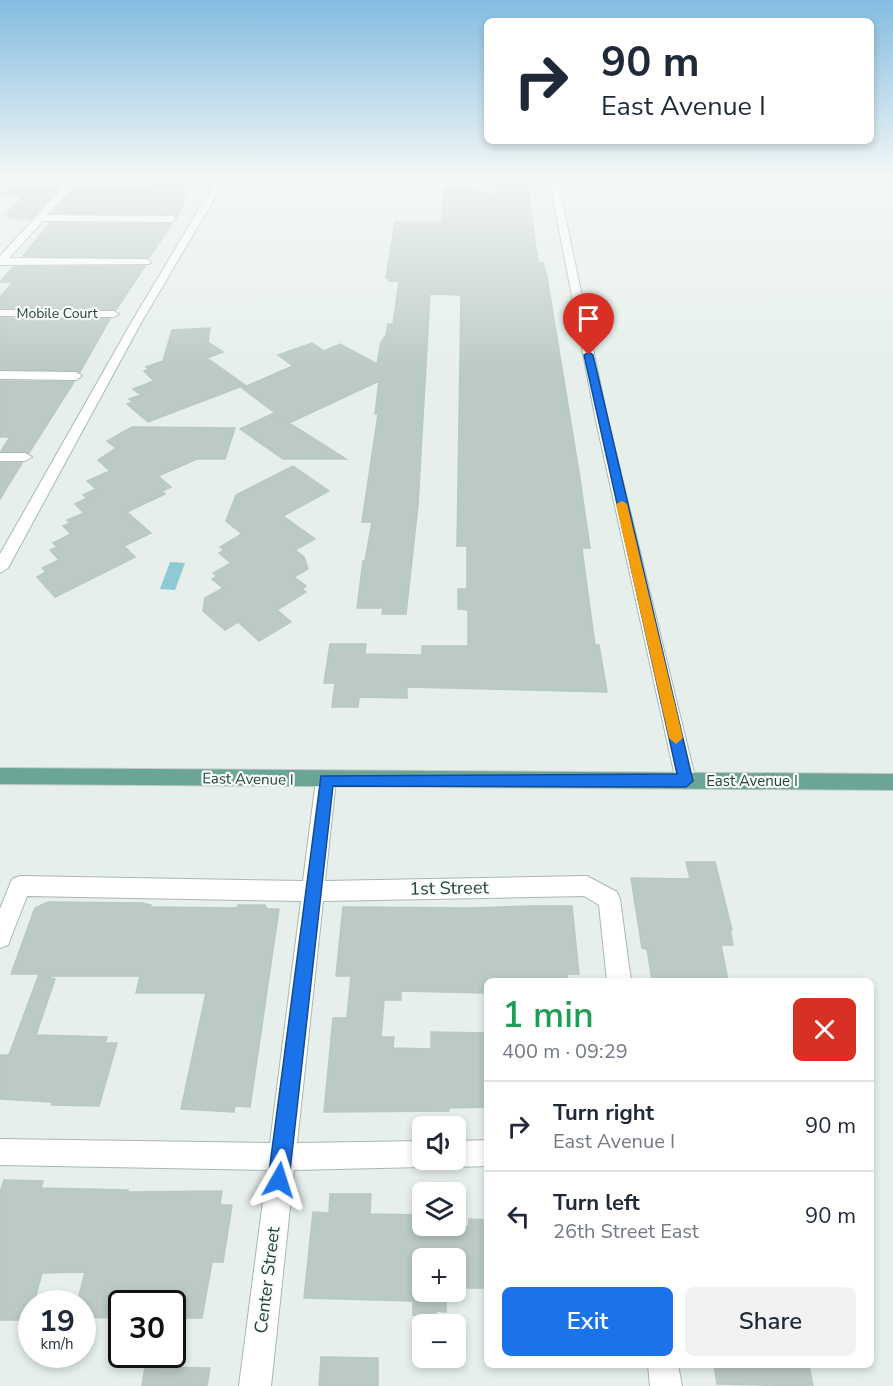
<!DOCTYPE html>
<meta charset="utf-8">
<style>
body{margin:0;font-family:"Nunito Sans",sans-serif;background:#f2f2f3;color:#1f2937;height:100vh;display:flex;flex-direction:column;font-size:22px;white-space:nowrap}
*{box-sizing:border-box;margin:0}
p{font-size:20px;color:#747a83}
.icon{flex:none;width:33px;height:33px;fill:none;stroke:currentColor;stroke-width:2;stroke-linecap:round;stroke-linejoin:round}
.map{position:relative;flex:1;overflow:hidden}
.details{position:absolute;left:484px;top:978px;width:390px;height:390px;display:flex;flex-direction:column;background:#fff;border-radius:9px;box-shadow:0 3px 9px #0003}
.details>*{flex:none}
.top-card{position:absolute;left:484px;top:18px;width:390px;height:126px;border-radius:9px;box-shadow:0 3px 9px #0003;background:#fff;color:#1f2937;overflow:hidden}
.tools{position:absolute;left:412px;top:1116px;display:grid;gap:12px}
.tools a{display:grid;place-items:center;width:54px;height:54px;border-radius:9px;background:#fff;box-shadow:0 3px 9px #0003;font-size:30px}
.speed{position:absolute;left:18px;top:1290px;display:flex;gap:12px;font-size:30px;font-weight:700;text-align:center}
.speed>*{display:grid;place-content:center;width:78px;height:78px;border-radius:50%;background:#fff;box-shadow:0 3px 9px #0003;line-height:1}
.speed small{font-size:15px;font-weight:400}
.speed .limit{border:3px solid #111;border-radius:9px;background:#fff;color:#111}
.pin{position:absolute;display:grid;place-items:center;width:51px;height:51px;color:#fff;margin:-62px -26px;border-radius:50% 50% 50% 0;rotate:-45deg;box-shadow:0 0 6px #0007}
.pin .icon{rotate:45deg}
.me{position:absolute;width:66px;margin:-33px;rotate:6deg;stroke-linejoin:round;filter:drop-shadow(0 0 4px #0008)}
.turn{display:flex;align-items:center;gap:21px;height:126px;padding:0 18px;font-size:27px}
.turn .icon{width:78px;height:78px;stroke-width:2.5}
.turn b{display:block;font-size:42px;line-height:51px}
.round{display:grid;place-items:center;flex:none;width:63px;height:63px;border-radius:9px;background:#f2f2f3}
.overview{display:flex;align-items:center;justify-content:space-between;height:102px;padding:0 18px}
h1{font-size:36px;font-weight:600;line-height:45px;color:#1e9e55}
.cta{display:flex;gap:12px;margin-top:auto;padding:12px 18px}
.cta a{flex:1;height:69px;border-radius:9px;background:#1a73e8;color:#fff;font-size:24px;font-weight:600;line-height:69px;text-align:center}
.cta a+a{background:#f2f2f3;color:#1f2937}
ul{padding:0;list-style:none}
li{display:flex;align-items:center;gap:18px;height:90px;padding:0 18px;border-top:2px solid #e0e1e3}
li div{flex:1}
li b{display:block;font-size:22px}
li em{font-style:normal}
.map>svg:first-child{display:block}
.water{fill:#8ec9d4}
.building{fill:#bbcac4;stroke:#b8c9c2;stroke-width:1.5}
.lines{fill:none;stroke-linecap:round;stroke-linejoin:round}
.minor-casing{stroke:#a8b8b2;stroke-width:2}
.major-casing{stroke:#c2cac8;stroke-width:2}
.minor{fill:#fff;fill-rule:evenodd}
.major{fill:#6aa596;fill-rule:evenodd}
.route{fill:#1a73e8;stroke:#114b97;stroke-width:1.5}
.slow{fill:#f59e0b}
.labels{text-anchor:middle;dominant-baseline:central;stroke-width:4.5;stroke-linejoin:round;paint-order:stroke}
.far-street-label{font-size:14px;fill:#24423a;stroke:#f7fbf9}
.street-label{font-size:15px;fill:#24423a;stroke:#f7fbf9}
.near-street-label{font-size:18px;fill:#24423a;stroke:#f7fbf9}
</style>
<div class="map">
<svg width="893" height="1386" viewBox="0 0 893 1386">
<rect width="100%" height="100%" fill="#e6efeb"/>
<path class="water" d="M170,562L185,563L175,590L160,589Z"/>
<path class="building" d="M526,177L538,262L543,263L547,277L579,472L590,548H582L583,557L595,645H599L607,692L407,687V698L359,697L358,707H332L335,683H324L330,644H366L365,654L422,655V646H468V610L458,609V589H467V546H457L461,295L430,294L418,505L406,614H382L383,608H357L363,561H365L372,522H362L378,414H375L379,381L289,423L346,459H283L240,429L274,413L283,419L242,388L293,366L278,355L312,343L324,351L340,344L377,364L381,342L386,335L388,324H393L399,281H389V278H386L395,222H442L444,188L453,186L498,195L496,178Z
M185,186L183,190H188L180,202H184L183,206L177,217L172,214L52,213L76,187Z
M10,187H60L31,219L8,218L12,214H6L24,196H1Z
M50,223L172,224L149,258L23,256Z
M145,266L116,310L0,308V297L13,282H0L13,267Z
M0,318L110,319L80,372L0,369Z
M210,328L208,342L223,352L207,358L245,385L148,422L127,404L133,402L129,399L141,395L133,389L154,381L144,371L149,369L146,367L163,361L172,330Z
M0,381L74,382L29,453L1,451L10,437H0Z
M132,427L235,428L225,459H197L158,476L171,487L162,491L165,494L127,512L151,533L124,546L135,557L55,597L37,577L46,572L42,568L59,560L50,550L57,547L53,543L71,534L63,526L70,523L67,520L84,513L75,504L87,498L83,495L96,489L87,481L110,471L98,460L116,448L107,441Z
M0,463H22L0,499Z
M293,466L329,491L283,516L315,539L295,550L304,557L308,569L294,577L306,586L302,589L306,592L277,610L291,622L259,641L238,622L225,630L203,611L205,598L223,588L212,579L217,576L213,573L231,563L219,553L224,550L220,547L242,534L226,521L236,495Z
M686,862H715L732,930H730L733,945H721L728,981H652L647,949L642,948L631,878L690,879Z
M48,902L142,903L151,905L150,907L237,908L238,905H265L267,909H279L250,1107L235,1106L234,1112L181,1109L206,993H136L140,976H45L55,979L36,1035L107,1037L105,1043H117L99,1106L52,1105V1102L0,1099V1055H9L39,974H11L35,908Z
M532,906H572L579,974H567L568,981H488V993L401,991V1000H384L381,1037H394L393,1048L431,1049V1032L488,1033V1107L449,1108V1111L324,1112L333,1018H347L351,976H336L343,907L471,908Z
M4,1180L43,1181L41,1188L128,1190L127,1192L222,1191L220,1205H232L223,1262H212L202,1318H172V1304H114L111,1318L82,1317V1304H77L85,1272L42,1273L29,1320H0V1192Z
M330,1194H371L370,1214L423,1215V1226H469V1219L488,1220V1288H456V1258H423V1292H451L446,1294V1312L436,1311V1316L413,1315V1301L304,1298L313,1212L329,1213Z
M321,1357L378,1358V1386H319Z
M714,1365H809L813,1386L717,1384Z
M145,1367L210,1368L207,1386H142Z"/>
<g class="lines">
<g class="minor-casing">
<path id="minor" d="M219,177H227L141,323L8,568L0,573V554L131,323L214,184L75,185L47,215L172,216L176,219L172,222L43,221L9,258L146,259L151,262L149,264L0,265V256L65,185H0V181L217,180Z
M549,177H557L608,421L696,781L693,787L686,789L679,787L676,781L596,421Z
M0,310L114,311L119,314L114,317L0,316Z
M0,371L76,372L82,376L76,380L0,379Z
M0,453H25L32,457L25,461H0Z
M326,772L333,774L336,780L325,881L587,876L617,892L620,899L631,981H607L599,905L584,896L323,901L297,1143L423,1141V1160H434L432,1163L423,1167L294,1170L271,1386H239L267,1170L0,1165V1139L270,1143L301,901L27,896L8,945L0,948V909L12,879L20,876L303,881L316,780L319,774Z
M488,1140V1166L456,1167L447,1163L445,1160H456V1141Z
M648,1365H678L682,1386H650Z"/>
</g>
<g class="major-casing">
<path id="major" d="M0,768L893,774V790L0,784Z"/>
</g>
<use href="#minor" class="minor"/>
<use href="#major" class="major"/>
</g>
<linearGradient id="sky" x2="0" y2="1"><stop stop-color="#84bce0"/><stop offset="0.48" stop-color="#f4f8f6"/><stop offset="1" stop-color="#f4f8f6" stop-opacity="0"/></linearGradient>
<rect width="893" height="371" fill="url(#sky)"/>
<path class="route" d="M589,352L593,355L693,781L686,787L333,786L289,1180L286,1187L279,1190L271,1187L268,1180L321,776L677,774L584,355Z"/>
<path class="slow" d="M622,501L627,504L683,738L676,744L669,738L616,504Z"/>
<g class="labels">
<g class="far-street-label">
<text x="57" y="313">Mobile Court</text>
</g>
<g class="street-label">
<text transform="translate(248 779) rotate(1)">East Avenue I</text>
<text x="752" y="781">East Avenue I</text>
</g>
<g class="near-street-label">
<text transform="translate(449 888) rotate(-1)">1st Street</text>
<text transform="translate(267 1280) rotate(-83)">Center Street</text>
</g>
</g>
</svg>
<div class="tools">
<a><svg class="icon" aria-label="sound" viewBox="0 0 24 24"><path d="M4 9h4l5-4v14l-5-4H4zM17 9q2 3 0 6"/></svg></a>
<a><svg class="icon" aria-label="layers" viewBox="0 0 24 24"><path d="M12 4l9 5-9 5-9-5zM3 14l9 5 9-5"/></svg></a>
<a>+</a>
<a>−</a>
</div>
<div class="speed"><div>19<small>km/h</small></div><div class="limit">30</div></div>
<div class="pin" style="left:589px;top:355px;background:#d93025"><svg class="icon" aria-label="arrive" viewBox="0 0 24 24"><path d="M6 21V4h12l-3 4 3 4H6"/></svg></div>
<svg class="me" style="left:279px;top:1180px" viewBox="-20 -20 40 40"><path d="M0-17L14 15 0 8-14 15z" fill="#1a73e8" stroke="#fff" stroke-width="4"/></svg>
<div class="top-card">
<div class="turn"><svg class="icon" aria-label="right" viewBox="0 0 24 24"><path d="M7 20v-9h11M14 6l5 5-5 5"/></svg><div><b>90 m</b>East Avenue I</div></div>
</div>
<section class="details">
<div class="overview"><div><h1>1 min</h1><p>400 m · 09:29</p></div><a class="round" style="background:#d93025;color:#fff"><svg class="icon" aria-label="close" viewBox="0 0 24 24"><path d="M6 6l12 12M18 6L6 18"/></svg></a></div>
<ul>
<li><svg class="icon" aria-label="right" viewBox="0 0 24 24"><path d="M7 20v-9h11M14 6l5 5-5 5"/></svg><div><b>Turn right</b><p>East Avenue I</p></div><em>90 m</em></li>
<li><svg class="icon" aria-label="left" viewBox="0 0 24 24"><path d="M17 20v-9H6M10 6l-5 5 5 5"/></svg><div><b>Turn left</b><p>26th Street East</p></div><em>90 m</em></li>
</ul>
<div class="cta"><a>Exit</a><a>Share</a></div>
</section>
</div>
